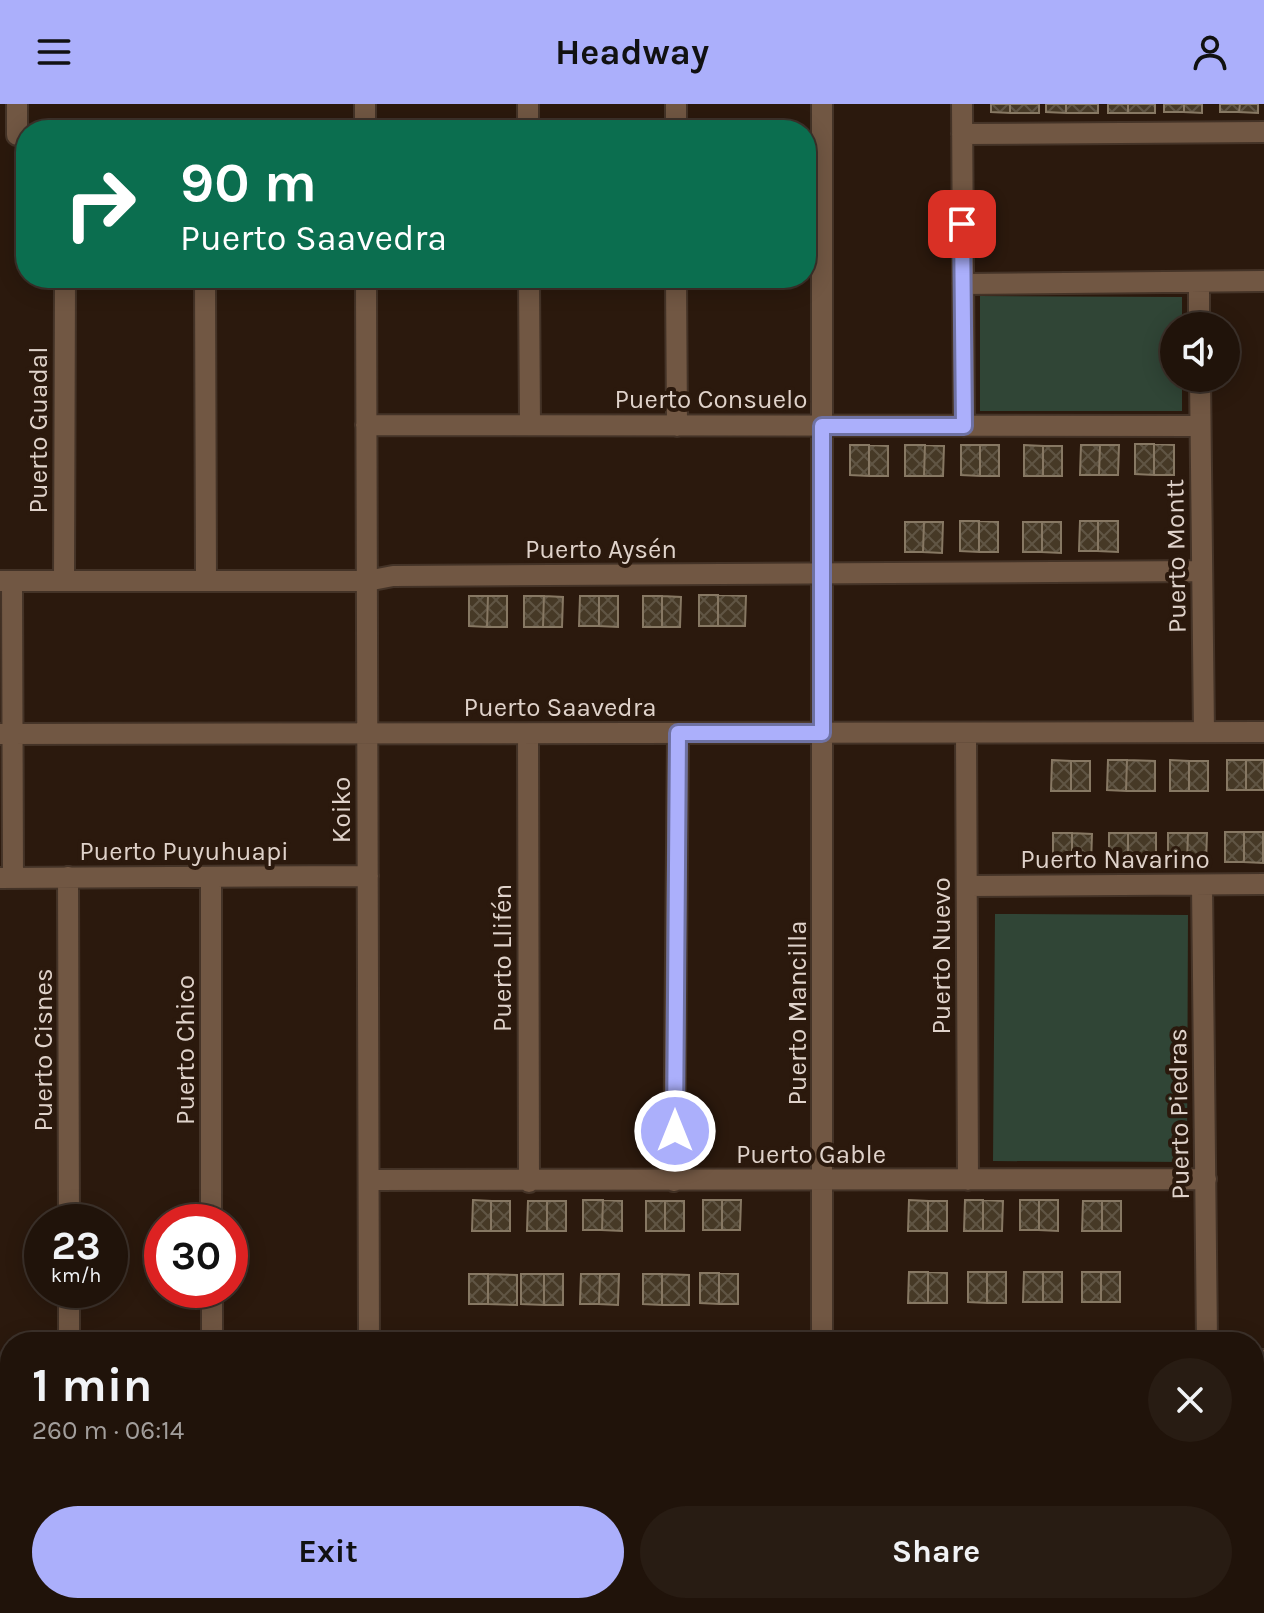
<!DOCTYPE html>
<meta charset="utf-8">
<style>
body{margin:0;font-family:Karla,sans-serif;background:#281c13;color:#f1f3f6;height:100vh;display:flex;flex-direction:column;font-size:30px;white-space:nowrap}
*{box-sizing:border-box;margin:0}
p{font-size:26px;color:#a29e9c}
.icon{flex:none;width:44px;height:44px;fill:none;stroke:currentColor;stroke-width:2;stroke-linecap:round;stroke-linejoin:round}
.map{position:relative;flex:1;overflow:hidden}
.side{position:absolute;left:0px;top:1228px;width:1264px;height:282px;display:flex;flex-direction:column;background:#20130a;border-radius:32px 32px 0 0;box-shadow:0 4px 20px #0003,0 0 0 2px #3d322b}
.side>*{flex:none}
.banner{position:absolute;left:16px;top:16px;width:800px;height:168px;border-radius:32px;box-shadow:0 4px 20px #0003,0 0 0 2px #3d322b;background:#0b6e4f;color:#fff;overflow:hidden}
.fabs{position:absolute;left:1160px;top:208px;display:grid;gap:16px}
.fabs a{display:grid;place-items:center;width:80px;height:80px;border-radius:50%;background:#20130a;box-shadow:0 4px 20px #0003,0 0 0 2px #3d322b;font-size:40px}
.speed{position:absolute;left:24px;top:1100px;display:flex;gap:16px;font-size:40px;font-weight:700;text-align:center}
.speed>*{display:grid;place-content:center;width:104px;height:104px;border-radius:50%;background:#20130a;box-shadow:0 4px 20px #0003,0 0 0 2px #3d322b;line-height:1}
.speed small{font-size:20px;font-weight:400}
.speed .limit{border:12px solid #d22;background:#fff;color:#111}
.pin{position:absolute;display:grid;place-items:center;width:68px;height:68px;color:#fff;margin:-34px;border-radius:16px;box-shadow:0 4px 12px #0006}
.me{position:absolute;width:88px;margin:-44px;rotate:0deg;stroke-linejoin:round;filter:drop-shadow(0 0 6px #0008)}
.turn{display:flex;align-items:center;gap:28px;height:168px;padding:0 32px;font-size:36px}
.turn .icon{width:104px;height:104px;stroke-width:2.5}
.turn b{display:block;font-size:56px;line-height:68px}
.round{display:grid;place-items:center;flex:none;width:84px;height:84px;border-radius:42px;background:#281c13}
.head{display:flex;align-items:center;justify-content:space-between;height:136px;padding:0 32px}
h1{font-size:48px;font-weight:700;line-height:60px}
.action{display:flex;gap:16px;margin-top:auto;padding:16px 32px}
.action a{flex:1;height:92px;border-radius:48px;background:#abaffb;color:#111;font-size:32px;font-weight:700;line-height:92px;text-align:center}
.action a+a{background:#281c13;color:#f1f3f6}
header{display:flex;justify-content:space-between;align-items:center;height:104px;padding:0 32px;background:#abaffb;color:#111;font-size:36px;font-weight:700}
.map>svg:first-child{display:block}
.green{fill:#304536}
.building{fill:url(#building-cross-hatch);stroke:#877863;stroke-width:2}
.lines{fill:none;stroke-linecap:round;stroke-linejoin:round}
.minor-casing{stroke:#443327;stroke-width:24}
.minor{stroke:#715743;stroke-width:20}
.route-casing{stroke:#6f72a3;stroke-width:20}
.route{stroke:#abaffb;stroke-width:14}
.labels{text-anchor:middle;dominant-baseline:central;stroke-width:8;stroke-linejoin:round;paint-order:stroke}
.street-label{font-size:26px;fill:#dfd2ca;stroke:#2b190d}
</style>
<header><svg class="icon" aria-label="menu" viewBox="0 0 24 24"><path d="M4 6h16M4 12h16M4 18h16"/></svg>Headway<svg class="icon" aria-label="person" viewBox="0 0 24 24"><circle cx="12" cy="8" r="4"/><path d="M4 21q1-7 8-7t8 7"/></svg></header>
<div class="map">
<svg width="1264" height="1509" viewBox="0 0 1264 1509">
<defs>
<pattern id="building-cross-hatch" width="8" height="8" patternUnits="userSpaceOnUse" patternTransform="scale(2)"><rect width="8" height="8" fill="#463926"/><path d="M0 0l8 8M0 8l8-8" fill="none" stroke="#605544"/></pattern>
</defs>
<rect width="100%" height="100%" fill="#2b190d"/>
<path class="green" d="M980,192L1182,193V222H1174V274H1182V307H980Z
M995,810L1188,811L1187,1058L993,1057Z"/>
<path class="building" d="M991,0H1010V9L991,8Z
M1010,0H1039V9H1010Z
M1046,0H1066V9L1046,8Z
M1066,0H1098V9H1066Z
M1108,0H1128V9H1108Z
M1128,0H1155V9H1128Z
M1164,0H1184V8H1164Z
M1184,0H1202V9L1184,8Z
M1220,0H1240L1239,8H1220Z
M1240,0H1258V9L1239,8Z
M1135,340H1154V371L1135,370Z
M1154,340L1174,341V371H1154Z
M850,341H869V372L850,371Z
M869,341L888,342V372H869Z
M905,341H925L924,372H905Z
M925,341L944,342L943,372H924Z
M961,341H980V372L961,371Z
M980,341H999V372H980Z
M1024,341L1043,342V372H1024Z
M1081,341H1100L1099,371H1080Z
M1100,341H1119L1118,371H1099Z
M1043,342H1062V372H1043Z
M960,417H979V448L960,447Z
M979,417L998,418V448H979Z
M1080,417H1098V447H1079Z
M1098,417H1118V448L1098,447Z
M905,418H924L923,448H905Z
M924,418H943L942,449L923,448Z
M1023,418H1042V448H1023Z
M1042,418H1061V449L1042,448Z
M699,491H718V522H699Z
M718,491L746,492L745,522H718Z
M469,492H488L487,523L469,522Z
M488,492H507V523H487Z
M524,492H544L543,523H524Z
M544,492L563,493L562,523H543Z
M580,492H599V522H579Z
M599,492H618V523L599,522Z
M643,492H662V523H643Z
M662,492L681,493L680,523H662Z
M1052,656L1071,657V687H1051Z
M1108,656H1127L1126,687L1107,686Z
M1127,656L1155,657V687H1126Z
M1170,656L1189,657V687H1170Z
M1227,656H1246V686H1227Z
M1246,656H1264V686H1246Z
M1071,657H1090V687H1071Z
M1189,657H1208V687H1189Z
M1225,728H1244V758H1225Z
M1244,728H1263V759L1244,758Z
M1053,729H1072V760L1053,759Z
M1072,729L1092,730L1091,760H1072Z
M1109,729H1128V759H1109Z
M1128,729H1156V760L1128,759Z
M1168,729H1188L1187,759H1168Z
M1188,729H1207L1206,760L1187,759Z
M473,1096L491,1097V1127H472Z
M583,1096H603L602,1126H583Z
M603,1096L622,1097V1127L602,1126Z
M703,1096H722V1126H703Z
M722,1096H741L740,1126H722Z
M909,1096L928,1097V1127H908Z
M965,1096H983V1127H964Z
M983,1096L1003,1097L1002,1127H983Z
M1020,1096H1039V1126H1020Z
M1039,1096H1058V1127L1039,1126Z
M491,1097H510V1127H491Z
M528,1097H547V1127H527Z
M547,1097H566V1127H547Z
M646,1097H665V1127H646Z
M665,1097H684V1127H665Z
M928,1097H947V1127H928Z
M1083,1097H1102V1127H1082Z
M1102,1097H1121V1127H1102Z
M909,1168H928V1199H908Z
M928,1168L947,1169V1199H928Z
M968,1168H987V1199L968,1198Z
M987,1168H1006V1199H987Z
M1024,1168H1043V1198H1023Z
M1043,1168H1062V1198H1043Z
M1082,1168H1101V1198H1082Z
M1101,1168H1120V1198H1101Z
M700,1169H719V1200L700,1199Z
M719,1169L738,1170V1200H719Z
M469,1170H488V1200H469Z
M488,1170L517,1171V1201L488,1200Z
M521,1170H544V1201L521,1200Z
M544,1170H563V1201H544Z
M581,1170H600L599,1200H580Z
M600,1170H619L618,1201L599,1200Z
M643,1170H662V1201L643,1200Z
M662,1170L689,1171V1201H662Z
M1254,1313H1264V1343H1254Z
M48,1500H67V1509H48Z
M67,1500H86V1509H67Z
M180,1500H209V1509H180Z
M209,1500H235V1509H209Z
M248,1500H267V1509H248Z
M267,1500H286V1509H267Z
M320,1500H346V1509H320Z
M346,1500H374V1509H346Z
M386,1500H405V1509H386Z
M405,1500H432V1509H405Z"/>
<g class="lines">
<g class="minor-casing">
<path id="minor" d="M365,0V26
M528,0V26
M676,0V26
M822,0V1238
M962,0L964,322
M962,30L1264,28
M17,31V0
M205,174L206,477
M366,174L369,1238
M529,174L530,321
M676,174L677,322
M1199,178V222
M963,180L1264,177
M1200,274L1204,628
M366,321L1200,322
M0,477H367L393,472L1202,467
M12,477L13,774
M64,477L65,174
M966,629L968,1076
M0,630L1264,628
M528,630L529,1078
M68,773L69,1118
M211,773V1118
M0,774L368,772
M1202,781L1207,1238
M967,782L1264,780
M369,1076L1206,1075
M674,1077L678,629
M69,1186V1238
M212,1186V1238
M1254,1256H1264
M0,1261H10
M27,1509L28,1500
M167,1509V1500
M302,1509V1500
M443,1509V1500
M818,1509V1500
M952,1509V1500
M1093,1509V1500
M1231,1509V1500"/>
</g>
<use href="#minor" class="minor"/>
</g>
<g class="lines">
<g class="route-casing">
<path id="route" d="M675,1027L678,629H822V322H964L962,120"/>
</g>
<use href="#route" class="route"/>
</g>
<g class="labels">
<g class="street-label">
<text x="711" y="295">Puerto Consuelo</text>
<text transform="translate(38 326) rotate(-90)">Puerto Guadal</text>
<text x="601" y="445">Puerto Aysén</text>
<text transform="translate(1176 452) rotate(-91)">Puerto Montt</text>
<text x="560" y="603">Puerto Saavedra</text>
<text transform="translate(341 706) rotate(-90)">Koiko</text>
<text x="184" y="747">Puerto Puyuhuapi</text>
<text x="1115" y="755">Puerto Navarino</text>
<text transform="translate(941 852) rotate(-90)">Puerto Nuevo</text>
<text transform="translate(502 854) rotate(-90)">Puerto Llifén</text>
<text transform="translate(797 909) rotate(-90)">Puerto Mancilla</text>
<text transform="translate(43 946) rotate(-90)">Puerto Cisnes</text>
<text transform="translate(185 946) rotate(-90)">Puerto Chico</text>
<text transform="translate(1179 1010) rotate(-91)">Puerto Piedras</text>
<text x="811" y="1050">Puerto Gable</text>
</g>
</g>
</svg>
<div class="fabs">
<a><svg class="icon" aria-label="sound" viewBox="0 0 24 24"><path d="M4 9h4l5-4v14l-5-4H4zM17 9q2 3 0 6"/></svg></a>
</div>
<div class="speed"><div>23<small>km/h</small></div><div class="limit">30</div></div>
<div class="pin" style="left:962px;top:120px;background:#d93025"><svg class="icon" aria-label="arrive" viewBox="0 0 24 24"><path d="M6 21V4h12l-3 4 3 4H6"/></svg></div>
<svg class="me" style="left:675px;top:1027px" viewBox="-20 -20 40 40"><circle r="17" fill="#abaffb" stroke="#fff" stroke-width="3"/><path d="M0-11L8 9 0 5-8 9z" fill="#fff"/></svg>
<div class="banner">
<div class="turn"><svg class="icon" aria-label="right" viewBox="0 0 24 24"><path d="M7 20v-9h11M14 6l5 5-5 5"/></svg><div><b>90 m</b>Puerto Saavedra</div></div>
</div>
<section class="side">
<div class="head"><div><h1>1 min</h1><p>260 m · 06:14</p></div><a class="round"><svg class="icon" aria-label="close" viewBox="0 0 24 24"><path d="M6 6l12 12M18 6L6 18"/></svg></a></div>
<div class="action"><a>Exit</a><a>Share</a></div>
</section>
</div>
